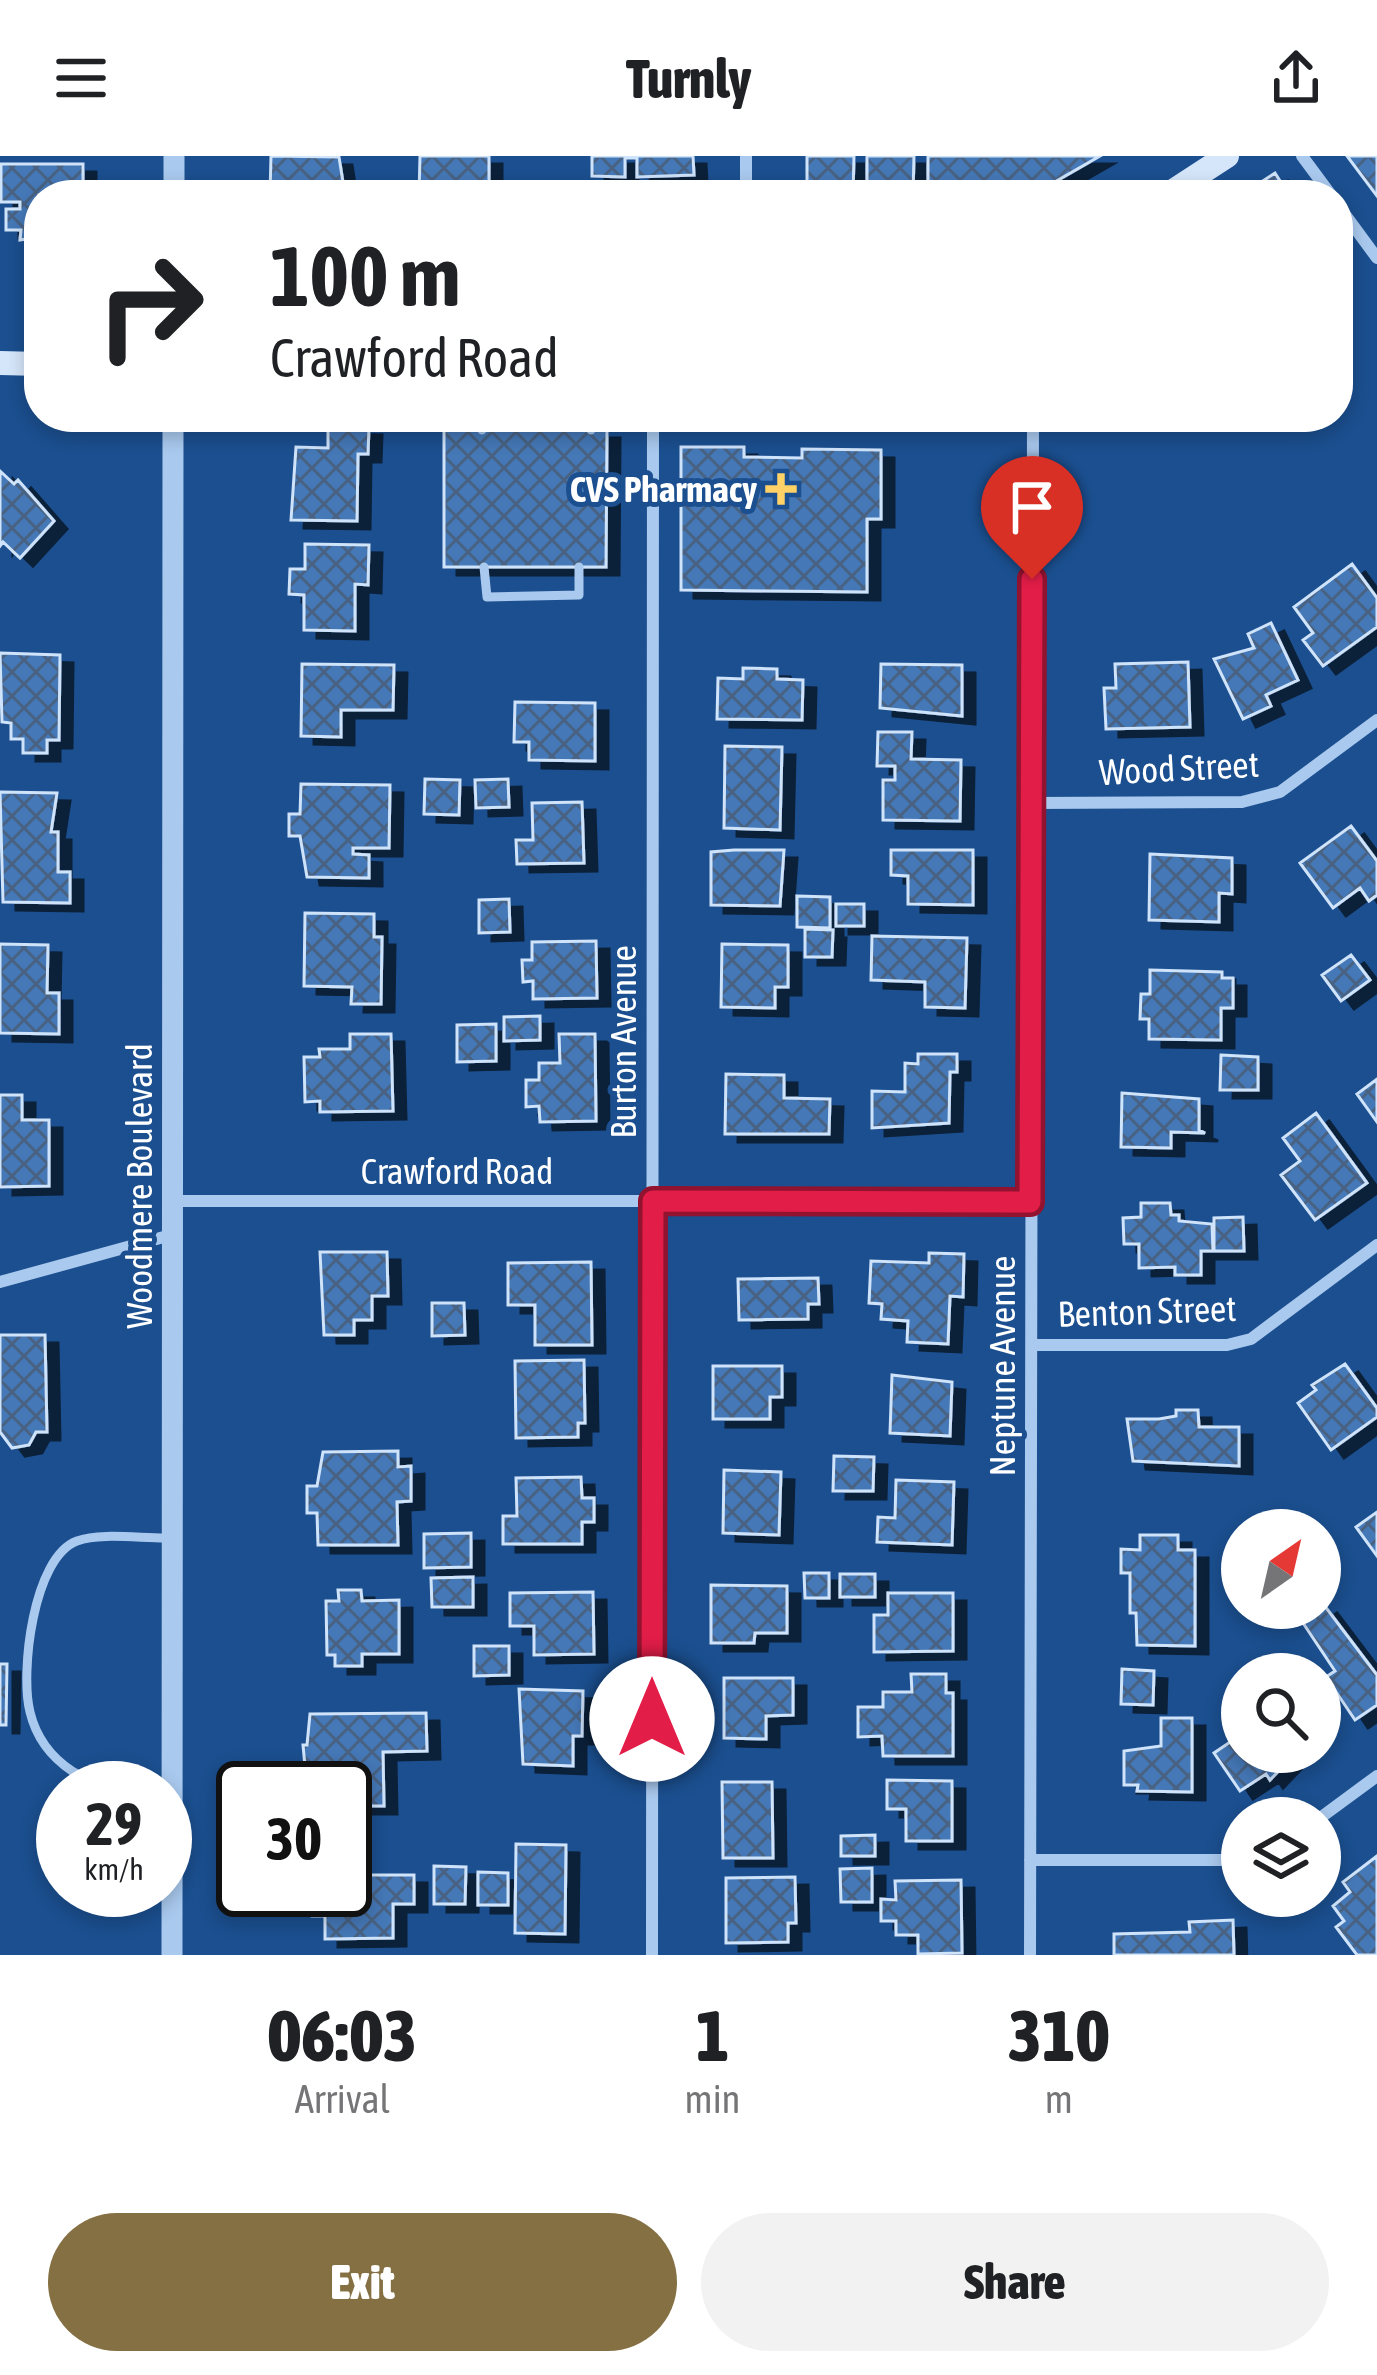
<!DOCTYPE html>
<style>
body{margin:0;font-family:"Asap Condensed",sans-serif;background:#f2f2f2;color:#202124;height:100vh;display:flex;flex-direction:column;font-size:45px;white-space:nowrap}
*{box-sizing:border-box;margin:0}
p{font-size:39px;color:#757577}
.icon{flex:none;width:66px;height:66px;fill:none;stroke:currentColor;stroke-width:2;stroke-linecap:round;stroke-linejoin:round}
.map{position:relative;height:1799px;overflow:hidden}
.side{display:flex;flex-direction:column;background:#fff;flex:1}
.side>*{flex:none}
.banner{position:absolute;left:24px;top:24px;width:1329px;height:252px;border-radius:48px;box-shadow:0 6px 18px #0003;background:#fff;color:#202124;overflow:hidden}
.needle{width:78px;rotate:34deg}
.buttons{position:absolute;left:1221px;top:1353px;display:grid;gap:24px}
.buttons a{display:grid;place-items:center;width:120px;height:120px;border-radius:50%;background:#fff;box-shadow:0 6px 18px #0003;font-size:60px}
.speed{position:absolute;left:36px;top:1605px;display:flex;gap:24px;font-size:60px;font-weight:700;text-align:center}
.speed>*{display:grid;place-content:center;width:156px;height:156px;border-radius:50%;background:#fff;box-shadow:0 6px 18px #0003;line-height:1}
.speed small{font-size:30px;font-weight:400}
.speed .limit{border:6px solid #111;border-radius:18px;background:#fff;color:#111}
.pin{position:absolute;display:grid;place-items:center;width:102px;height:102px;color:#fff;margin:-123px -51px;border-radius:50% 50% 50% 0;rotate:-45deg;box-shadow:0 0 12px #0007}
.pin .icon{rotate:45deg}
.me{position:absolute;width:132px;margin:-66px;rotate:0deg;stroke-linejoin:round;filter:drop-shadow(0 0 9px #0008)}
.turn{display:flex;align-items:center;gap:42px;height:252px;padding:0 48px;font-size:54px}
.turn .icon{width:156px;height:156px;stroke-width:2.5}
.turn b{display:block;font-size:84px;line-height:102px}
.eta{display:flex;justify-content:space-evenly;align-items:center;height:204px;text-align:center}
.eta b{font-size:72px;font-weight:800;line-height:84px}
.button{display:flex;gap:24px;margin-top:auto;padding:24px 48px}
.button a{flex:1;height:138px;border-radius:72px;background:#847042;color:#fff;font-size:48px;font-weight:800;line-height:138px;text-align:center}
.button a+a{background:#f2f2f2;color:#202124}
header{display:flex;justify-content:space-between;align-items:center;height:156px;padding:0 48px;background:#fff;font-size:54px;font-weight:800}
.map>svg:first-child{display:block}
.building{fill:url(#building-cross-hatch);stroke:#cfe3fa;stroke-width:3;filter:url(#shadow)}
.lines{fill:none;stroke-linecap:round;stroke-linejoin:round}
.service{stroke:#a9c9ee;stroke-width:9}
.minor{stroke:#a9c9ee;stroke-width:12}
.tertiary{stroke:#a9c9ee;stroke-width:21}
.secondary{stroke:#d6e6fa;stroke-width:24}
.route-casing{stroke:#92132f;stroke-width:30}
.route{stroke:#e11d48;stroke-width:21}
.poi-dot{fill:#ffd166;stroke:#1b4f8f;stroke-width:4.5}
.labels{text-anchor:middle;dominant-baseline:central;stroke-width:10;stroke-linejoin:round;paint-order:stroke}
.poi-label{font-size:36px;font-weight:bold;fill:#fff;stroke:#1b4f8f;text-anchor:end}
.street-label{font-size:36px;fill:#fff;stroke:#1b4f8f}
</style>
<header><svg class="icon" aria-label="menu" viewBox="0 0 24 24"><path d="M4 6h16M4 12h16M4 18h16"/></svg>Turnly<svg class="icon" aria-label="share" viewBox="0 0 24 24"><path d="M12 15V3M7 8l5-5 5 5M5 13v7h14v-7"/></svg></header>
<div class="map">
<svg width="1377" height="1799" viewBox="0 0 1377 1799">
<defs>
<pattern id="building-cross-hatch" width="8" height="8" patternUnits="userSpaceOnUse" patternTransform="scale(3)"><rect width="8" height="8" fill="#4478b7"/><path d="M0 0l8 8M0 8l8-8" fill="none" stroke="#486282"/></pattern>
<filter id="shadow"><feDropShadow dx="13" dy="8" stdDeviation="0" flood-color="#0009"/></filter>
</defs>
<rect width="100%" height="100%" fill="#1b4f8f"/>
<path class="building" d="M271,0L339,1L345,39H270Z
M420,0H489V39H419Z
M592,0H693L694,19L637,21V2H625V21L592,20Z
M807,0H854L853,39H807Z
M867,0H914L913,39H867Z
M928,0H1100L1032,39H928Z
M1347,0H1377V40Z
M1,8H83V39H39V110L27,109V83L20,84L21,74H6V53H20V46H1Z
M1275,17L1289,39H1241Z
M644,27L696,28V39H644Z
M328,270L369,271L368,298H358L357,365L291,364L296,291L328,292Z
M444,274H607L606,411H444Z
M681,291H744V301L802,302V293L881,294V363H867V436L681,434Z
M0,315L14,328L18,324L54,365L20,402L3,386L0,390Z
M305,388L369,389L368,429L355,428V475L304,474V439L289,438L290,413H305Z
M1352,408L1377,442V471L1323,510L1303,484L1313,477L1294,451Z
M1271,467L1298,524L1266,539L1271,550L1243,563L1214,503L1254,492L1248,478Z
M0,497L60,499L59,584H47V597H23V583H11V567L2,566Z
M1188,506L1190,571L1106,573L1104,532H1116L1115,508Z
M302,508L394,509L393,554H341V581L301,580Z
M881,508L962,509V560L880,552Z
M743,512L777,513V523L803,524L802,564L717,563L718,522L743,523Z
M515,546L595,547V605L529,604V586H514Z
M878,576H912L911,603L961,604L960,665L883,664V624H895V610H877Z
M725,590L782,591L780,674L724,672Z
M425,623L460,624L459,659L424,658Z
M508,623L509,651L476,652L475,624Z
M301,628L390,629L389,692H353V698L369,699V722L307,721L300,680H289V658H300Z
M0,636L57,637L51,676H58V716H70V747L3,746Z
M582,646L584,707L517,708L516,684H533L532,647Z
M1351,670L1377,705V739L1369,745L1360,732L1333,752L1300,707Z
M734,694H784L780,750L711,749V696Z
M891,694H973V749L908,748V720L891,719Z
M1150,698L1232,702V738L1219,737V766L1149,764Z
M797,740L830,741V772L797,771Z
M509,743L510,776L479,777V744Z
M836,748H864V770H836Z
M305,757L374,758V781H382L381,848H351L352,831L304,830Z
M805,773L833,774L832,801H805Z
M872,780L967,782L965,852L925,851V826L871,824Z
M596,785L597,842L533,843V825L523,826L522,804H532V786Z
M0,788L48,789L47,837H59V878L0,877Z
M722,788L788,789V831H775V852L721,851Z
M1351,799L1370,824L1341,845L1322,819Z
M1150,814L1222,816V822H1233V852H1221V884L1149,883V863H1140L1141,838H1150Z
M540,860V884L504,885V861Z
M496,868V905L457,906V869Z
M350,878H391L393,955L320,956V945L305,946L304,901H320L319,893H350Z
M559,878H595L596,965L540,966L539,950L526,951V924H539V907H560Z
M918,898H957V916H950L949,967L872,972V935L905,936V907L918,908Z
M1221,899L1258,901V934H1220Z
M726,918L784,919V942L830,943L829,978H725Z
M1377,923V966L1357,938Z
M1122,937L1199,943V974L1205,977L1171,976V992L1121,991Z
M0,939H22V964H49V1030L0,1031Z
M1316,957L1367,1027L1315,1064L1281,1019L1300,1005L1283,982Z
M1141,1047H1170L1171,1059H1179V1065L1212,1068L1213,1095H1201V1119H1175V1111L1139,1112V1088H1124L1123,1062L1141,1061Z
M1243,1061L1244,1095H1214V1062Z
M320,1096H387L388,1140H372V1164H354V1179H324Z
M929,1097L964,1098L963,1141L950,1140L948,1188L907,1186L908,1165L881,1163L882,1148L869,1147L871,1105L929,1107Z
M591,1106L592,1189H535V1149H508V1107Z
M818,1122L819,1148H808V1163L739,1164L738,1123Z
M432,1147H464L465,1179L432,1180Z
M0,1179H45L47,1276H36L29,1289L12,1292L0,1276Z
M584,1204L585,1267H578V1281L516,1282L515,1205Z
M1345,1208L1377,1252V1261L1331,1294L1298,1247L1316,1234L1312,1229Z
M713,1210H782V1241H770V1263H713Z
M892,1219L952,1226L950,1280L890,1277Z
M1176,1254H1198L1199,1271H1239V1310L1133,1305L1127,1263H1159L1176,1260Z
M398,1295V1311L411,1310V1345L397,1346L398,1389H318L317,1357H307V1330H317L323,1296Z
M834,1300L874,1301L873,1335H833Z
M724,1314L781,1316L779,1379L723,1377Z
M581,1321L582,1342H594V1366H582V1388H503V1360H517L516,1322Z
M896,1324L954,1326L952,1389L877,1386L878,1361L895,1362Z
M1377,1356V1400L1356,1371Z
M471,1377V1411L424,1412V1378Z
M1140,1379H1178V1394H1195V1490L1137,1489L1136,1457H1130V1417H1121V1393L1140,1394Z
M804,1417H829V1442H805Z
M840,1418H875V1441H840Z
M473,1421V1451H432L431,1422Z
M711,1429L787,1430V1477H755L754,1487H711Z
M338,1434H361L362,1445L399,1444V1498H362V1510H335V1499H327L326,1445H339Z
M593,1436L594,1498L534,1499V1470H510V1437Z
M888,1437H953V1495L874,1496V1459H888Z
M1324,1449L1377,1519V1549L1355,1564L1326,1521L1335,1515L1301,1464Z
M474,1490H509V1519L474,1520Z
M0,1508H7L6,1569H0Z
M1122,1513L1154,1515L1153,1549L1121,1548Z
M911,1518H946V1537H953V1600H883L882,1580L858,1581V1551H883V1536H912Z
M724,1522H793V1559L766,1560V1583L724,1582Z
M519,1533L583,1535L582,1580H573V1610L523,1608Z
M426,1557L427,1595L383,1596L384,1650H345V1632H307L303,1589H307L310,1558Z
M1161,1562H1192V1636L1137,1635L1138,1629H1124V1595L1161,1590Z
M1242,1578V1596H1297L1270,1624L1266,1618L1240,1635L1214,1597Z
M887,1624L952,1625V1685H906V1653H887Z
M722,1626H772L773,1702H723Z
M875,1679V1700H841V1680Z
M516,1688L566,1689L565,1778L515,1777Z
M1377,1700V1799H1357L1336,1771L1344,1765L1333,1750L1350,1736L1343,1726Z
M434,1710L466,1711L465,1748H434Z
M872,1712V1746H841L840,1713Z
M478,1716L508,1717V1749H478Z
M345,1719H414V1748H393V1782L325,1783V1760H312V1740L345,1734Z
M795,1721L796,1767H788V1786L726,1787V1722Z
M961,1724L962,1797L918,1798V1779H896V1765H881V1743L896,1744L895,1725Z
M1233,1764L1234,1799H1114V1778L1190,1776L1189,1766Z"/>
<g class="lines">
<path class="service" d="M481,261L482,274
M591,274V261
M484,411L487,441L579,439V411
M170,1382C144,1383 101,1376 77,1385C33,1401 20,1517 30,1556C36,1581 51,1601 72,1615C100,1634 139,1628 172,1628"/>
<path class="minor" d="M1302,0L1331,39
M746,39V0
M1338,49L1377,102
M1032,647L1242,646L1280,636L1377,564
M172,1045H1030
M0,1126L171,1079
M1033,1189H1227L1251,1183L1377,1089
M1320,1662L1377,1620
M1030,1704H1242
M652,1799L653,261
M1030,1799L1033,261"/>
<path class="tertiary" d="M174,39V0
M172,1799L173,261"/>
<path class="secondary" d="M1167,39L1227,0
M0,207L39,208"/>
</g>
<g class="lines">
<g class="route-casing">
<path id="route" d="M652,1563L653,1045L1030,1046L1032,423"/>
</g>
<use href="#route" class="route"/>
</g>
<path class="poi-dot" d="M775 315h12v12h12v12h-12v12h-12v-12h-12v-12h12z"/>
<g class="labels">
<g class="poi-label">
<text x="757" y="333">CVS Pharmacy</text>
</g>
<g class="street-label">
<text transform="translate(1179 612) rotate(-3)">Wood Street</text>
<text transform="translate(623 886) rotate(-90)">Burton Avenue</text>
<text x="457" y="1015">Crawford Road</text>
<text transform="translate(139 1030) rotate(-90)">Woodmere Boulevard</text>
<text transform="translate(1147 1155) rotate(-2)">Benton Street</text>
<text transform="translate(1002 1210) rotate(-90)">Neptune Avenue</text>
</g>
</g>
</svg>
<div class="buttons">
<a><svg class="needle" viewBox="-14 -14 28 28"><path d="M0-13l5 13h-10z" fill="#e53935"/><path d="M0 13l5-13h-10z" fill="#757577"/></svg></a>
<a><svg class="icon" aria-label="search" viewBox="0 0 24 24"><circle cx="10" cy="10" r="6"/><path d="M15 15l6 6"/></svg></a>
<a><svg class="icon" aria-label="layers" viewBox="0 0 24 24"><path d="M12 4l9 5-9 5-9-5zM3 14l9 5 9-5"/></svg></a>
</div>
<div class="speed"><div>29<small>km/h</small></div><div class="limit">30</div></div>
<div class="pin" style="left:1032px;top:423px;background:#d93025"><svg class="icon" aria-label="arrive" viewBox="0 0 24 24"><path d="M6 21V4h12l-3 4 3 4H6"/></svg></div>
<svg class="me" style="left:652px;top:1563px" viewBox="-20 -20 40 40"><circle r="19" fill="#fff"/><path d="M0-13L10 11 0 6-10 11z" fill="#e11d48"/></svg>
<div class="banner">
<div class="turn"><svg class="icon" aria-label="right" viewBox="0 0 24 24"><path d="M7 20v-9h11M14 6l5 5-5 5"/></svg><div><b>100 m</b>Crawford Road</div></div>
</div>
</div>
<section class="side">
<div class="eta">
<div><b>06:03</b><p>Arrival</p></div>
<div><b>1</b><p>min</p></div>
<div><b>310</b><p>m</p></div>
</div>
<div class="button"><a>Exit</a><a>Share</a></div>
</section>
